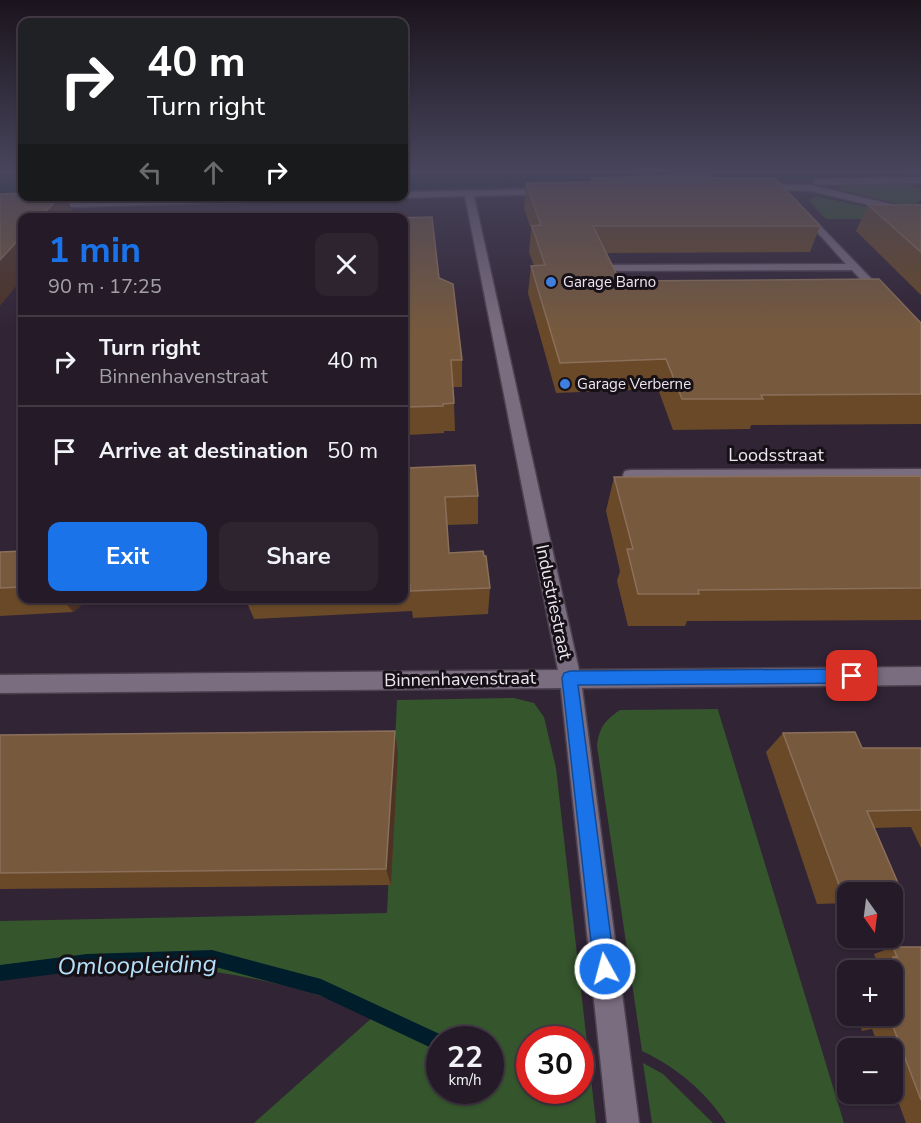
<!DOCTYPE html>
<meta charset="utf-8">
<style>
body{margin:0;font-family:"Nunito Sans",sans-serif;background:#2d2430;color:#f1f3f6;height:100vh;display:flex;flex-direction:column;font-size:22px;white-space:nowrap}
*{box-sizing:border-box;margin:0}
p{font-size:20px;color:#a3a1a8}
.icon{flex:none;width:33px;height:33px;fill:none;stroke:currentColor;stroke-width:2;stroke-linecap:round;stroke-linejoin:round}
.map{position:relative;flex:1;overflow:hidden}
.details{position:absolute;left:18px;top:213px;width:390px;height:390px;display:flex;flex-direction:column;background:#251b28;border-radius:12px;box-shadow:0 2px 4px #0004,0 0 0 2px #423945}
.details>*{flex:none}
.hud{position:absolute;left:18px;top:18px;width:390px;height:183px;border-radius:12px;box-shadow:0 2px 4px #0004,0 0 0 2px #423945;background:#202124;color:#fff;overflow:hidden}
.needle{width:39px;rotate:166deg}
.buttons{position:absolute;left:837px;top:882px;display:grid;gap:12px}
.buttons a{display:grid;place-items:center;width:66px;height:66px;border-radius:12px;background:#251b28;box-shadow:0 2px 4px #0004,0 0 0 2px #423945;font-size:30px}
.speed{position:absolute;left:426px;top:1026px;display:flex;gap:12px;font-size:30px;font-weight:700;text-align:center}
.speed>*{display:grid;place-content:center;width:78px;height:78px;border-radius:50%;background:#251b28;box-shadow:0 2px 4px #0004,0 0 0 2px #423945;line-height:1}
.speed small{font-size:15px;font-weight:400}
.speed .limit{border:9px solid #d22;background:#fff;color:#111}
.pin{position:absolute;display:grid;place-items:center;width:51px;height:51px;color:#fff;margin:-26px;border-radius:12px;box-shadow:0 3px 9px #0006}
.me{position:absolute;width:66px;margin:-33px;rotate:353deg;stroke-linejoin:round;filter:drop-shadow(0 0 4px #0008)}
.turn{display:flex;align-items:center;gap:21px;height:126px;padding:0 30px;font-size:27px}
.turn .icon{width:78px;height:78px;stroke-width:2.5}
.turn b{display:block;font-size:42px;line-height:51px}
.lanes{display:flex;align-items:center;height:57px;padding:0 30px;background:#0003;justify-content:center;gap:30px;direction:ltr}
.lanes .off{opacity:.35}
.round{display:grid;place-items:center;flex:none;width:63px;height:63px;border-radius:12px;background:#2d2430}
.overview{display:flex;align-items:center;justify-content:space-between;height:102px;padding:0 30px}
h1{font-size:36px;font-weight:700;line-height:45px;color:#1a73e8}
.primary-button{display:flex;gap:12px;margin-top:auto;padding:12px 30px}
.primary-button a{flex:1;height:69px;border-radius:12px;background:#1a73e8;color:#fff;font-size:24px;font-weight:700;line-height:69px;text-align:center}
.primary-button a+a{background:#2d2430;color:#f1f3f6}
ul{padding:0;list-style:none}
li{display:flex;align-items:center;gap:18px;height:90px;padding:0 30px;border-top:2px solid #423945}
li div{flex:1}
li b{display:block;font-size:22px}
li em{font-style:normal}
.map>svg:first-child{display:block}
.green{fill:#35552d;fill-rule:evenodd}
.water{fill:#001d2c}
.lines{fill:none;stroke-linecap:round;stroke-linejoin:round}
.stream{fill:#001d2c;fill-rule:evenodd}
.minor-casing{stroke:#4c414f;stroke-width:3}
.minor{fill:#7b6d80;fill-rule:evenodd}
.wall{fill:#694928}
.shaded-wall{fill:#4d3324}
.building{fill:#775a3e;stroke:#8a6f5a;stroke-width:1.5}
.route{fill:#1a73e8;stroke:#114b97;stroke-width:1.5}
.shop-dot{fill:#3f7fe0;stroke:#161017;stroke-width:2}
.labels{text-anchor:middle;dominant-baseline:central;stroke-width:6;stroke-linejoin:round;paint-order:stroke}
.far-poi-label{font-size:15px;fill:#ede5f0;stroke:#161017;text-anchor:start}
.street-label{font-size:18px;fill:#ede5f0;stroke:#161017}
.near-water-label{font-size:24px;font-style:italic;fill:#b4e1fa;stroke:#161017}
</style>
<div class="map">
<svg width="921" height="1123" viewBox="0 0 921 1123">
<rect width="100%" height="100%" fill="#312435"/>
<path class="green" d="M921,181V184L913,185L921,190V201L917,202L921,205L907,206L838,189L846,182Z
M816,196L884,211L897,219H826L808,200Z
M514,698L534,703L544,717L556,768L596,1123H254L374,1016C352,1008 331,999 309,992C215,965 97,956 0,968V921L387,913L397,700ZM440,1040H490V1090H440ZM530,1040H580V1090H530Z
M718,709V710L844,1123H726C705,1091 676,1067 642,1051L597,746C599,728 605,720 620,710Z
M643,1063L663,1074L713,1123H652Z"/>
<path class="water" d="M0,173H22V196L79,197L0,198Z
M404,173H921V177L404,189Z"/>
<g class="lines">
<path class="stream" d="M212,950L321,979L446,1037L447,1040H440V1052L319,995L212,966L87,970L0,981V965L87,954Z"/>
<g class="minor-casing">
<path id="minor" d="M921,177V183L816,185L812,182L816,179Z
M759,184L811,185L894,205L921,208V214L894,211L811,191L756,189L755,187Z
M549,189L552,190V194L474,196L579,670L921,667V685L582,688L639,1123H607L561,688L0,693V675L558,670L465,196L404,198L401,196H404V192Z
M244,196H363L359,199L0,209V203Z
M804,209L887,295V299H879L852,270L604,271L599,268L604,265L846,264L801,214V210Z
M921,469V479L631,480L625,479L623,475L625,471L631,470Z"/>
</g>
<use href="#minor" class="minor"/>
</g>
<path class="wall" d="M591,178H713L820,226L810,252L606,253L620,281L921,323V424L751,425L750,429L673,430L658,389L556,393L528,293L531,266H534L529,252L531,229L524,208L526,183L591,182Z
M868,205H921V295L856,231Z
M404,218L439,278L462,360V387H453L454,403L455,431H444V433L408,435V468L478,496V524L447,525L449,553L490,588L488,614L413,618L412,611L254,619L245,598H404Z
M921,476V620L687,621L685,626H628L617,581L620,571L606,511L614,477Z
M22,551V598H90L73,612L0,616V552Z
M395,731L398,753L391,885L0,889V735Z
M783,733L862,748H921V848L911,827L874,828L901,890L892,894V892H848V903L817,904L766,752Z
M893,947H921V1123H906L892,1085V1048H879L872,1029L862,1031L857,1016H892V970H848V989L841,972L859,965H874L873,964L877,962L874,954Z"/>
<path class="shaded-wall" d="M60,196H66L75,217L40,218Z
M22,236V279L0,306V260Z
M406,407L408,435L409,496L406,468Z
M62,598H90L73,612Z
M395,731L398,753L391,885L386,869Z"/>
<path class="building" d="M709,174L713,178H775L820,226H593L620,281L879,279L921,323V394L761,395L763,399H682L666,359L560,363L531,266L545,265L532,226L541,225L526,183L595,182L591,178Z
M22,193V196H60L40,218H22V236L0,260V194Z
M868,205H921V252Z
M432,217L439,278L453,284L462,360H451L454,403L443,404V406L406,407V468L475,465L478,496L445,497L449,553L483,551L484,556H486L490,588L410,591V584L404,585V218H390Z
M921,476V588L698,590L699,594H638L627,549H633L614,477Z
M22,551V587L0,588V552Z
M395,731L386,869L0,873V735Z
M855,732L862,748H921V810L867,811L901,890H841L783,733Z
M893,947H921V1100L892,1024L882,1027L878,1016H892V970H861L859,965L896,964L893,957H897Z"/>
<linearGradient id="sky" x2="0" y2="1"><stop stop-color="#1b141d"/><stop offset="0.52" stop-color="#48455c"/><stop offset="1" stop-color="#48455c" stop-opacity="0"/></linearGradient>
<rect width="921" height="330" fill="url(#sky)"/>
<path class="route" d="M852,669L858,671L860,676L858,681L852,683L578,685L615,969L612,977L605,980L597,977L594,969L562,678L564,673L570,671Z"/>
<g class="shop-dot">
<circle cx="551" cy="282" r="6"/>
<circle cx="565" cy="384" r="6"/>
</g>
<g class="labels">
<g class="far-poi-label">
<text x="563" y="282">Garage Barno</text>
<text x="577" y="384">Garage Verberne</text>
</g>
<g class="street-label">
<text x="776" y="455">Loodsstraat</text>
<text transform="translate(554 602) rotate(78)">Industriestraat</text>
<text transform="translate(460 679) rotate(-1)">Binnenhavenstraat</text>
</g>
<g class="near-water-label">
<text transform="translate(137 965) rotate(-1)">Omloopleiding</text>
</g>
</g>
</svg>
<div class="buttons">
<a><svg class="needle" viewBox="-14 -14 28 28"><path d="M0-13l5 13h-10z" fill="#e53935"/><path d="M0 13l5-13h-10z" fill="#a3a1a8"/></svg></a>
<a>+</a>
<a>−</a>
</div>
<div class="speed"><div>22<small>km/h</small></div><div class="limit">30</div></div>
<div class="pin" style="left:852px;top:676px;background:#d93025"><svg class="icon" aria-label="arrive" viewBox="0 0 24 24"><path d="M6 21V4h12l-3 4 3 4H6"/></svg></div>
<svg class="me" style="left:605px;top:969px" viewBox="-20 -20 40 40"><circle r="17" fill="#1a73e8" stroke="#fff" stroke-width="3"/><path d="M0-11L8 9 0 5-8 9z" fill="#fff"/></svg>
<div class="hud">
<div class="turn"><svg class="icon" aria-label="right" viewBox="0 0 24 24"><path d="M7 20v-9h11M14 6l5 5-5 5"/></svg><div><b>40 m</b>Turn right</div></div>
<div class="lanes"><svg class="icon off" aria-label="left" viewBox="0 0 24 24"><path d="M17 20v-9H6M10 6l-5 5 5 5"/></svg><svg class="icon off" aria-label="ahead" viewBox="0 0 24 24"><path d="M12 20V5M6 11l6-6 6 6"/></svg><svg class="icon" aria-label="right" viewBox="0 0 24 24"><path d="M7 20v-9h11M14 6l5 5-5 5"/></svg></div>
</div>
<section class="details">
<div class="overview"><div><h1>1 min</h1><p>90 m · 17:25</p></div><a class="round"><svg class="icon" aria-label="close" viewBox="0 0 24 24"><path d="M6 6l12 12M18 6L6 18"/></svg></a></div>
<ul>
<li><svg class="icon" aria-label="right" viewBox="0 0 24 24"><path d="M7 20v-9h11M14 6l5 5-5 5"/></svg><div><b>Turn right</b><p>Binnenhavenstraat</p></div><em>40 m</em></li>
<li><svg class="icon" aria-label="arrive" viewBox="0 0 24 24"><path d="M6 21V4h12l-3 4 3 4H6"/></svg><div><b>Arrive at destination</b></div><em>50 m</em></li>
</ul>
<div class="primary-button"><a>Exit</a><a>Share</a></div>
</section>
</div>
